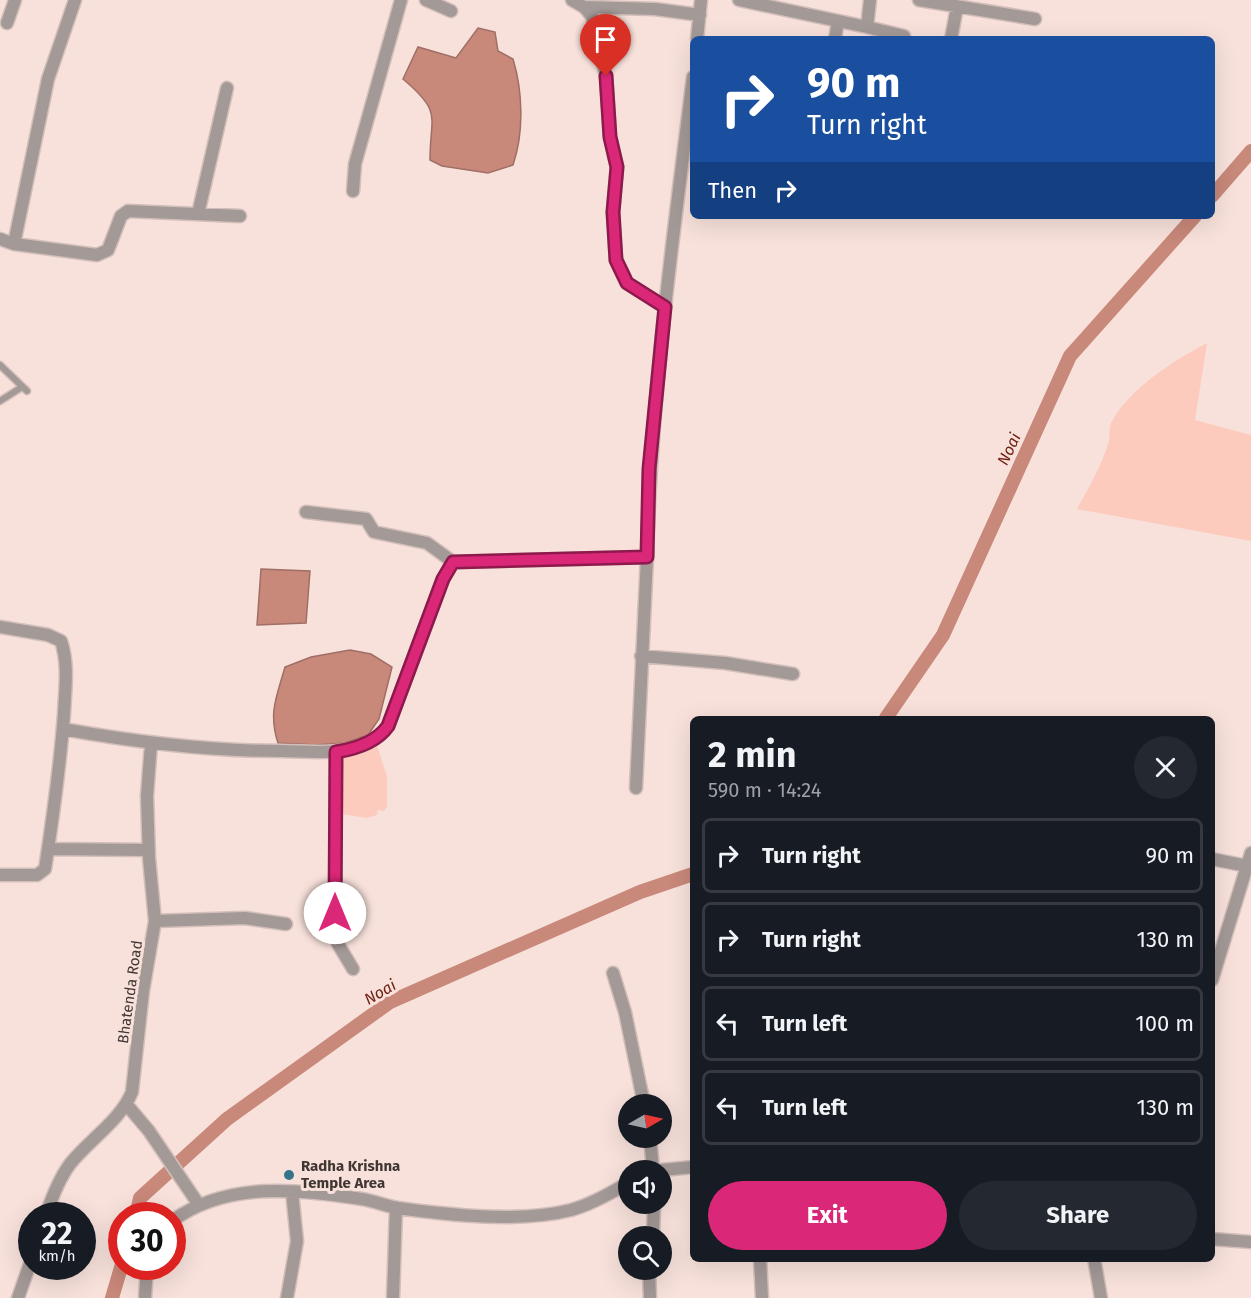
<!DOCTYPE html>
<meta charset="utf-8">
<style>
body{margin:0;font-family:"Fira Sans",sans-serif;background:#242831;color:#f1f3f6;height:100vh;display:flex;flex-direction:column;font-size:22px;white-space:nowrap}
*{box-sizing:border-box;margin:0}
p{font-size:20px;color:#9ea1a6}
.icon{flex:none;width:33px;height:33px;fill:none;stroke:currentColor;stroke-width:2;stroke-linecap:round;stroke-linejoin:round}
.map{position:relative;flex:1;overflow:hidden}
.drawer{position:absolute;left:690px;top:716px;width:525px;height:546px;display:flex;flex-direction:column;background:#171b24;border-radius:9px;box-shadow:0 6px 24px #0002}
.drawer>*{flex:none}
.guide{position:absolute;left:690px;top:36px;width:525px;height:183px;border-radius:9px;box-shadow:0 6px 24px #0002;background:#1a4fa0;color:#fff;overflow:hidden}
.needle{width:39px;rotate:81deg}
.buttons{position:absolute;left:618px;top:1094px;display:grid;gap:12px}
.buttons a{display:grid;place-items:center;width:54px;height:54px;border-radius:50%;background:#171b24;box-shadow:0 6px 24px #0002;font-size:30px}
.speed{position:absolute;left:18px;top:1202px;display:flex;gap:12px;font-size:30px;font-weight:700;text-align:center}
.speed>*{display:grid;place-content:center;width:78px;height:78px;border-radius:50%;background:#171b24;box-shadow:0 6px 24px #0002;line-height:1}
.speed small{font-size:15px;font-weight:400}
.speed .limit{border:9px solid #d22;background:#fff;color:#111}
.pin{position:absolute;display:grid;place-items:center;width:51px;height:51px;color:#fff;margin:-62px -26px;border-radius:50% 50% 50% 0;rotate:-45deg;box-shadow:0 0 6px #0007}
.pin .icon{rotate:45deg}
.me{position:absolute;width:66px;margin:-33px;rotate:0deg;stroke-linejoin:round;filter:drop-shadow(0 0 4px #0008)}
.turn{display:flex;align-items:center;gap:21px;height:126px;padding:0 18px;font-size:27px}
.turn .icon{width:78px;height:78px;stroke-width:2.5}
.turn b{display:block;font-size:42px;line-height:51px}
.then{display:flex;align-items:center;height:57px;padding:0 18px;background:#0003;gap:12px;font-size:22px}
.round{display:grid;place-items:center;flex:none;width:63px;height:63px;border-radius:32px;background:#242831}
.overview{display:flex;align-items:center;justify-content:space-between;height:102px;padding:0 18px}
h1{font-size:36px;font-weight:700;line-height:45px}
.cta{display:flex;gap:12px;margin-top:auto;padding:12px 18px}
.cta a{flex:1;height:69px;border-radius:36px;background:#db2777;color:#fff;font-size:24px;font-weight:700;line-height:69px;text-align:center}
.cta a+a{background:#242831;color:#f1f3f6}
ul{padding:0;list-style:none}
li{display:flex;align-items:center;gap:18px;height:75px;margin:0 12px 9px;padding:0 6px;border:3px solid #363941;border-radius:9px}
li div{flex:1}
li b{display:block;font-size:22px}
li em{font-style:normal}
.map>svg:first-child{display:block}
.green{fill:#fdcabe}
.water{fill:#c8887a;stroke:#9f6f65;stroke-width:1.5}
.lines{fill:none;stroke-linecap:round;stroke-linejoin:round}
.canal{stroke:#c8887a;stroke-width:14}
.lane-casing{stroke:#d3bfba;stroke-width:9}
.street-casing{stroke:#d3bfba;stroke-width:15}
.lane{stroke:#a39997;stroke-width:6}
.street{stroke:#a39997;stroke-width:12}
.route-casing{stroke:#8e194d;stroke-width:15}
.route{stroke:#db2777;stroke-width:10}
.poi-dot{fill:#357589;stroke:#f8e1db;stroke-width:2}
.labels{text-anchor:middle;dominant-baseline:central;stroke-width:6;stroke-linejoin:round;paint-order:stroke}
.street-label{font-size:15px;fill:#403634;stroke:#f8e1db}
.poi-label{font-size:15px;font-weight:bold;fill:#403634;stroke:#f8e1db;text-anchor:start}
.water-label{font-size:16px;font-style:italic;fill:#6f2213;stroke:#f8e1db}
</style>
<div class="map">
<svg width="1251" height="1298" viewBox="0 0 1251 1298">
<rect width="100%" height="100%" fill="#f8e1db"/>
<path class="green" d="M1207,343L1195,420L1251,435V541L1077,509C1089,487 1102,465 1109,441C1110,435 1109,428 1111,423C1128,389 1176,359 1207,343Z
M377,745L387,777V807L384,811L378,810L377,815L366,818L342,814L340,823L341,754Z"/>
<path class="water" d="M478,28L495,32L498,51L513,59C523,92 524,133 513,165L488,173L442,166L430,160C430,115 443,113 403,79L418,47L456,58Z
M261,569L310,571L306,623L257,625Z
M350,650L371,654L392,667L379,719L368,735L345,743L315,745L278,743C268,712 277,696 285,667L311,657Z"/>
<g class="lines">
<path class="canal" d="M1212,196L1251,151
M886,718L943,635L1070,356L1195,216
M136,1215L140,1198L227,1119L390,1002L640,892L693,874
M112,1298L122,1264"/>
<g class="lane-casing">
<path id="lane" d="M0,365L27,391
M0,401L22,387"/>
</g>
<g class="street-casing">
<path id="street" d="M426,0L451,11
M572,0L584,7L592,16L606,76L610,137L617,167L613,212L616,260L627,283L665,307
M739,0L867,27L870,0
M919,0L1035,19
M584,7L655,9L700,15
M7,23L15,0
M867,27L904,36
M697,39L701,0
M835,39L838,21
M951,39L957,7
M353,191L355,164L401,0
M198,214L227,88
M0,239L14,244L97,255L108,250L121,216L128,211L240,216
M14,244L48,79L75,0
M306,512L366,519L374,532L427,543L453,562
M0,627L48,635L61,641C69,665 65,689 64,714C60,766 53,817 45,869L37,875H0
M641,656L725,663L793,674
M63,729C135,742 207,751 281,751C302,751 324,754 345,750C362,747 378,740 388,726L443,579L453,562L647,557C651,396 673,237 693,77
M336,752L335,930L338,944L353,969
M636,788L647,557
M48,849L149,850
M1212,859L1247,866
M155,921L245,918L286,924
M613,973L625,1012L644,1104
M1212,980L1251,853
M127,1105L149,1131L199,1205
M650,1137L653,1170
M662,1170L693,1167
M46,1215C52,1197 59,1179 70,1164C90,1139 120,1121 132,1092L143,991L155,921L149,858L147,796L151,744
M172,1221C227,1181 299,1189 362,1199C374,1201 386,1206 398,1208C449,1215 520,1223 571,1210C592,1204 610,1193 628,1183
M653,1236L654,1203
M1212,1239L1251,1242
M760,1258L762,1298
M1094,1258L1101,1298
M649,1269L650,1298
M18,1298L32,1258
M145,1298L147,1266
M287,1298L297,1241L292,1192
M393,1298L396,1208"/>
</g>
<use href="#lane" class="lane"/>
<use href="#street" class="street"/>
</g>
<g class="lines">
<g class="route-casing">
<path id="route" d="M335,913L336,752C355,749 376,743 388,726L443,579L453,562L647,557L649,469L665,307L627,283L616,260L613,212L617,167L610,137L606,76"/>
</g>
<use href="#route" class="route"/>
</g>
<circle class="poi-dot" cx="289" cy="1175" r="6"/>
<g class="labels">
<g class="street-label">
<text transform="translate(130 992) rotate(-82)">Bhatenda Road</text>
</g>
<g class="poi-label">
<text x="301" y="1166">Radha Krishna<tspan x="301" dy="17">Temple Area</tspan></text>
</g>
<g class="water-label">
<text transform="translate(1009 449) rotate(-65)">Noai</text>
<text transform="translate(380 992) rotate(-30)">Noai</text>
</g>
</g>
</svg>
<div class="buttons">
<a><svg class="needle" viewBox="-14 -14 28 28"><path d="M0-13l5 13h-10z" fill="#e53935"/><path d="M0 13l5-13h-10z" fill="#9ea1a6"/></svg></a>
<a><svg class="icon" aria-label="sound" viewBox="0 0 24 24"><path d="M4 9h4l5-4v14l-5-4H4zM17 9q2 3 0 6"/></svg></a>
<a><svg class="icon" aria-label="search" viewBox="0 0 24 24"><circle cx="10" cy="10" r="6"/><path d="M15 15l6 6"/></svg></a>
</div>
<div class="speed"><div>22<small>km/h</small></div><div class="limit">30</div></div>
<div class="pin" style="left:606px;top:76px;background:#d93025"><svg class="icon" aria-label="arrive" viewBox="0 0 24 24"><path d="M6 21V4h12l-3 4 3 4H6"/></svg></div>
<svg class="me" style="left:335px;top:913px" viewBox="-20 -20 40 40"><circle r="19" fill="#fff"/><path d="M0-13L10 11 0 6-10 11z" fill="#db2777"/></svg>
<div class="guide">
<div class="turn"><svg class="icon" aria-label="right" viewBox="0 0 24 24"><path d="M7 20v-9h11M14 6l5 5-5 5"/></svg><div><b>90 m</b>Turn right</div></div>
<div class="then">Then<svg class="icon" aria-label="right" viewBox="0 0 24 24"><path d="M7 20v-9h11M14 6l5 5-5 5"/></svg></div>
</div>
<section class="drawer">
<div class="overview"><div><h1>2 min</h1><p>590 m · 14:24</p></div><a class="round"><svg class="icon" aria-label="close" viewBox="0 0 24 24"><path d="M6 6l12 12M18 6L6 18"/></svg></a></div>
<ul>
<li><svg class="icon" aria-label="right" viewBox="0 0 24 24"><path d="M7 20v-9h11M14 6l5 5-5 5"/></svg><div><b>Turn right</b></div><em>90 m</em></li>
<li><svg class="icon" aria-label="right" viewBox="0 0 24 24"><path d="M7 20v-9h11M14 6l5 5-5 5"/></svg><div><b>Turn right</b></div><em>130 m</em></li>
<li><svg class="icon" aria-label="left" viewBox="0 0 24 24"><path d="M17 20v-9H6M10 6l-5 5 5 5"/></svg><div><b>Turn left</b></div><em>100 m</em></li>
<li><svg class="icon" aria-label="left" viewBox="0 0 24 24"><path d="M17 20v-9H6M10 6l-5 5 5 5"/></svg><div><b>Turn left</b></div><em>130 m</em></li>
</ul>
<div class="cta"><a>Exit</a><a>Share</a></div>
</section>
</div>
